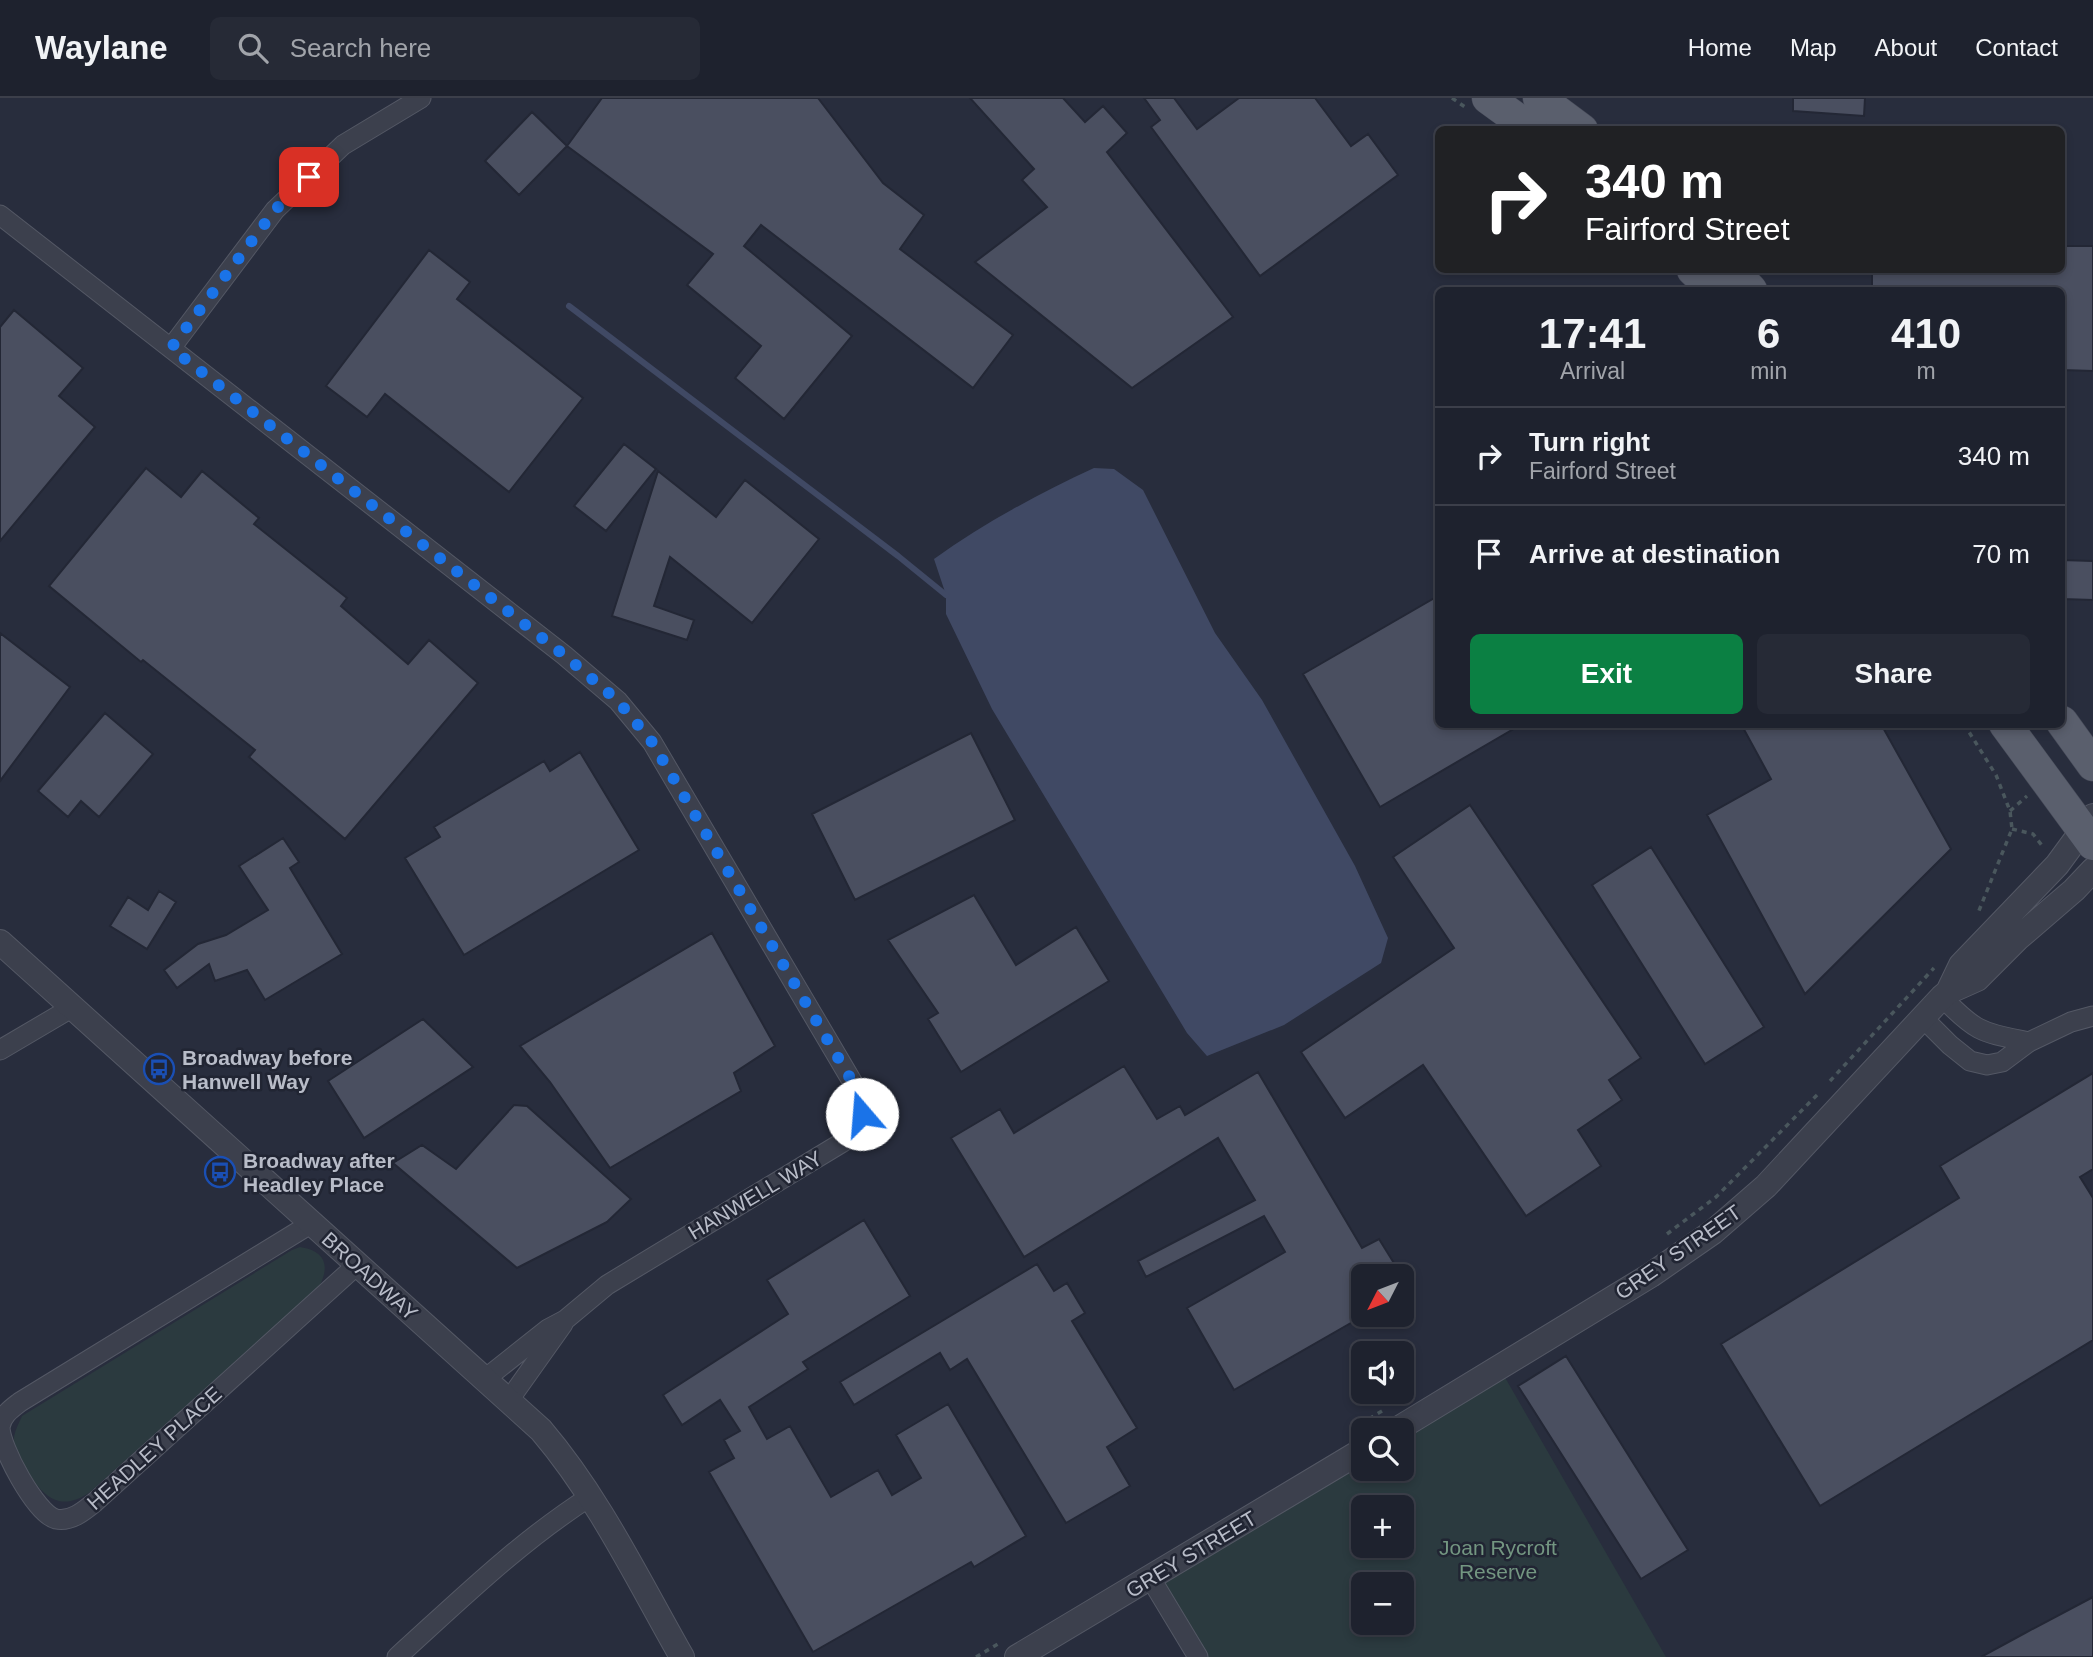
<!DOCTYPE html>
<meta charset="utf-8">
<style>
body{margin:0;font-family:Arial,sans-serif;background:#262a36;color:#f1f3f6;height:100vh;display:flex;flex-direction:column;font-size:26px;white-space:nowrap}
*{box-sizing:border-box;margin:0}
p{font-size:23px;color:#a1a4aa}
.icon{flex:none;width:38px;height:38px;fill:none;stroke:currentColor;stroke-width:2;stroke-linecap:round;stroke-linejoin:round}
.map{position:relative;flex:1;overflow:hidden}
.panel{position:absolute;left:1435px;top:189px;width:630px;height:441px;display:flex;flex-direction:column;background:#1e222e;border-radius:10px;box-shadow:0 4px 10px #0003,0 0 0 2px #3c3f4a}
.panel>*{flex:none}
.banner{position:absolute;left:1435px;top:28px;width:630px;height:147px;border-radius:10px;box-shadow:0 4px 10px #0003,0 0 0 2px #3c3f4a;background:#202124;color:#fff;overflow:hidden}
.needle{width:46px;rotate:228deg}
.tools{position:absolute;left:1351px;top:1166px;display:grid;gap:14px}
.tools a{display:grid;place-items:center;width:63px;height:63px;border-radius:10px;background:#1e222e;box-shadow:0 4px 10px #0003,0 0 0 2px #3c3f4a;font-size:35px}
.pin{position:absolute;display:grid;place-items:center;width:60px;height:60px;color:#fff;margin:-30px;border-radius:14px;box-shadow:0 4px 10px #0006}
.me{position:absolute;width:77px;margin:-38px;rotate:342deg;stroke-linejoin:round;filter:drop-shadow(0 0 5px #0008)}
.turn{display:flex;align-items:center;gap:24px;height:147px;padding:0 35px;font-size:32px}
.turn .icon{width:91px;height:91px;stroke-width:2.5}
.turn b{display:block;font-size:49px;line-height:60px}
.eta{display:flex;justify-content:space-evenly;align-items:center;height:119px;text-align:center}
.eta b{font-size:42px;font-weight:600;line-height:49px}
.action{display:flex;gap:14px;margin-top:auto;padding:14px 35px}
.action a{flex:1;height:80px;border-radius:10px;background:#0b8043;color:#fff;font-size:28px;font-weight:600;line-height:80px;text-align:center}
.action a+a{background:#262a36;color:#f1f3f6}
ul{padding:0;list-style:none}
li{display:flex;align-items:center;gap:21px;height:98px;padding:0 35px;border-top:2px solid #3c3f4a}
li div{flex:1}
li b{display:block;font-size:26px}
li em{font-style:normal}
header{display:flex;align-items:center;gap:42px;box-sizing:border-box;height:98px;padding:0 35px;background:#1e222e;border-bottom:2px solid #3c3f4a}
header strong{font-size:33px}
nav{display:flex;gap:38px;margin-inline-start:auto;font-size:24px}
.search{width:490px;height:63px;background:#262a36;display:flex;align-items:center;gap:18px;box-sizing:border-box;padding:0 24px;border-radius:10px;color:#a1a4aa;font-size:26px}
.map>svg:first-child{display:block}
.green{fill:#2b3a3f;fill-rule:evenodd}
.water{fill:#404964}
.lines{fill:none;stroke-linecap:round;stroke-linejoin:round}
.stream{stroke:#404964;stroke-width:6}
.building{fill:#4a4f60;stroke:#232735;stroke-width:2}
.minor-casing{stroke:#545865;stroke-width:21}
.tertiary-casing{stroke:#545865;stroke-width:26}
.primary-casing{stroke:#454957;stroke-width:33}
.path{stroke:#4a575d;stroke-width:3.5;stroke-dasharray:5 5;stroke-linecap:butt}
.minor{stroke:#3c404d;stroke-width:19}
.tertiary{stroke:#3c404d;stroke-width:24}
.primary{stroke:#5a5f6d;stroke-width:32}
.route{stroke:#1a73e8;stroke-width:12;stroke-dasharray:0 21.6}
.labels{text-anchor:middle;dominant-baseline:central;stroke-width:5;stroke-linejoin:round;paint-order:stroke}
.poi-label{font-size:21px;font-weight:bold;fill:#b8bcc8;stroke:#212533;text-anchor:start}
.street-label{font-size:21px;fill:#b8bcc8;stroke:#212533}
.park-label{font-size:21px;fill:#739681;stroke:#212533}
</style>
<header>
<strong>Waylane</strong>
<div class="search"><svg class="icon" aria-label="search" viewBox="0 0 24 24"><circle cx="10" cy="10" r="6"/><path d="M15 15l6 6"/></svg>Search here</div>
<nav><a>Home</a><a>Map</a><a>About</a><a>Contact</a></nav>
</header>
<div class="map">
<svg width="2093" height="1559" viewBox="0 0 2093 1559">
<rect width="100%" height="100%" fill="#282d3d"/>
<path class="green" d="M300,1149C326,1153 330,1168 319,1189L90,1394C59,1416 41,1397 25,1369C20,1360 13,1350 14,1339C15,1332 19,1325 22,1318L292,1152Z
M1499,1269L1666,1559H1198L1151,1481L1363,1352V1370H1402V1332ZM1363,1409H1402V1447H1363ZM1363,1486H1402V1524H1363Z"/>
<path class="water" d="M1094,370L1114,371L1143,392L1215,535L1262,602L1355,768L1388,840L1381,865L1284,927L1207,958L1187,935L992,611L946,516V497L934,461C984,425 1038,396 1094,370Z"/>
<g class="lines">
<path class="stream" d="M569,208L898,458L946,497"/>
</g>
<path class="building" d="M602,0H818L883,85L924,117L900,151L1013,237L973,290L761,127L744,148L852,238L784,321L735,280L761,248L687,187L713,156L567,48Z
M970,0H1063L1085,24L1103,8L1127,35L1107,54L1233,219L1132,290L975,164L1047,109L1022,82L1034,71Z
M1144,0H1174L1197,31L1239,0H1315L1351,48L1368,36L1398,77L1260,178L1151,29L1160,22Z
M1793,0H1865L1864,18L1793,13Z
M532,14L567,48L519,97L485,63Z
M2062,148H2093V273L2062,272V192H1872V172H2062Z
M429,152L470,184L457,201L583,300L509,394L385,296L367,319L326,288Z
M14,212L83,270L59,298L95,329L0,443V229Z
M624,346L656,371L606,433L574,408Z
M146,370L181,399L202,373L259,420L254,426L347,500L341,508L408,566L429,542L478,585L345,741L249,659L255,652L143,562L141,564L49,488Z
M658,373L716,419L745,382L819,441L752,525L670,459L654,508L694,522L687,542L612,518Z
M2062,462L2093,463V502L2062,501Z
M1438,498V626H1522L1380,709L1303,576Z
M0,535L70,589L0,683Z
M105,615L153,656L99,719L81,703L68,719L38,693Z
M1741,626H1881L1951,751L1805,896L1707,717L1771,681Z
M971,635L1015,722L855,802L812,716Z
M580,654L639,752L464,857L405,760L440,739L434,729L544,663L550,673Z
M1470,707L1641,960L1609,982L1622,1002L1578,1032L1601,1068L1526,1118L1423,967L1345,1020L1301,954L1454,850L1393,759Z
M283,740L299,764L290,770L342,856L265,902L247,872L215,883L209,866L177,890L164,872L198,846L226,837L268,812L239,768Z
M1651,749L1764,929L1705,966L1592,787Z
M159,793L176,804L147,851L110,828L128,799L148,812Z
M974,797L1016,867L1076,829L1109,883L961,974L928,921L938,915L888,842Z
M712,835L775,948L734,975L741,993L610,1070L550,984L520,948Z
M423,921L473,969L364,1040L328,983Z
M1124,968L1157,1021L1180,1008L1185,1017L1258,974L1362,1150L1379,1141L1402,1178H1363V1218L1234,1292L1187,1210L1285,1154L1264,1118L1146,1179L1138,1163L1255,1102L1218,1040L1024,1159L951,1040L1000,1011L1014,1035Z
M2093,975V1071L2080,1079L2093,1100V1242L1820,1408L1721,1246L1959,1100L1940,1068Z
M514,1007L527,1008L631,1101L607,1124L517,1170L393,1065L422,1047L456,1071Z
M864,1122L910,1198L803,1264L808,1271L749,1309L767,1341L790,1328L831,1399L878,1372L892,1397L921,1380L896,1337L948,1306L1026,1438L974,1469L971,1464L813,1554L709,1374L734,1360L724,1342L740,1333L720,1302L682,1327L663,1297L788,1216L767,1182Z
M1037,1166L1054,1193L1067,1185L1085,1215L1072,1223L1137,1330L1107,1349L1130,1388L1066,1425L967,1261L950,1272L940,1255L854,1307L840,1284Z
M1566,1258L1688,1452L1641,1481L1518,1288Z
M2093,1499V1559H1981L2025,1535Z"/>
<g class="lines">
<g class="minor-casing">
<path id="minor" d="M0,117L564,557L618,603L652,644L853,985L862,1016L843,1044L607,1187L565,1222L548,1231L485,1281
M171,250L275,112L343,47L421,0
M1942,899C1977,935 1981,934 2029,944
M1923,920L1950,947L1970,963L1987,967L2002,964L2029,944L2071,924L2093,918
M0,952L73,909
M312,1125L20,1304C11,1311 2,1317 0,1329C0,1349 36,1416 56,1421C71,1424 84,1413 95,1404L358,1166
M509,1302L563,1226
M1151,1481L1198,1559
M397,1559C459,1503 520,1443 591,1398"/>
</g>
<g class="tertiary-casing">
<path id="tertiary" d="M0,844L541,1332C599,1400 638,1482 682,1559
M1948,894L1961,867L2057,767L2093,718
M1396,1332L1651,1177L1713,1134L1766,1088L1942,899L1948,894L1977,881L2017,841L2074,792L2093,772
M1017,1559L1363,1352"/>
</g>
<g class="primary-casing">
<path id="primary" d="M1488,0L1532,32
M1539,0L1582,32
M1693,172L1714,192
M1732,172L1751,192
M2062,624L2093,667
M2005,626L2093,746"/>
</g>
<path class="path" d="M1452,0L1465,9
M1661,172L1667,178
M1964,626L1996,677L2010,713L2012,731L1978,815
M2010,713L2027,698
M2012,731L2033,736L2044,750
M1830,983L1934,870
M1667,1136L1716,1099L1818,996
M1352,1331L1382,1313
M976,1559L998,1546"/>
<use href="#minor" class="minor"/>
<use href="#tertiary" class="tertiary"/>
<use href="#primary" class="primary"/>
</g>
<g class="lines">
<path class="route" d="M309,79L275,112L171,250L564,557L618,603L652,644L853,985L862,1016"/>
</g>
<defs>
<g id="bus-ring" transform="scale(1.575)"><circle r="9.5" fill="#212533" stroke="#1a4fb4" stroke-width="1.5"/><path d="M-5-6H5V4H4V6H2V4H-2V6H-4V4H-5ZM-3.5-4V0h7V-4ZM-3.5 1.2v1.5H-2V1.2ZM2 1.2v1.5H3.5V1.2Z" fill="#1a4fb4"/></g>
</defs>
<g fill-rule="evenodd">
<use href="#bus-ring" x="159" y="971"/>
<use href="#bus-ring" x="220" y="1074"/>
</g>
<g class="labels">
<g class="poi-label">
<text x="182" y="959">Broadway before<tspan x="182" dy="24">Hanwell Way</tspan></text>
<text x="243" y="1062">Broadway after<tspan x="243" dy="24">Headley Place</tspan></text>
</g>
<g class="street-label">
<text transform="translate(755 1097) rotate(-31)">HANWELL WAY</text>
<text transform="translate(1678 1154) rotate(-35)">GREY STREET</text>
<text transform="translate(370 1178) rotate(42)">BROADWAY</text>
<text transform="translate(154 1350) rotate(-42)">HEADLEY PLACE</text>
<text transform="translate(1191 1456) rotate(-31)">GREY STREET</text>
</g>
<g class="park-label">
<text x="1498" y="1449">Joan Rycroft<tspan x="1498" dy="24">Reserve</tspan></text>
</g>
</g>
</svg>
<div class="tools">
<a><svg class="needle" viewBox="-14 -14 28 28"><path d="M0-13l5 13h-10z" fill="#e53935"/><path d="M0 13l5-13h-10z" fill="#a1a4aa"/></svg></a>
<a><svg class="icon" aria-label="sound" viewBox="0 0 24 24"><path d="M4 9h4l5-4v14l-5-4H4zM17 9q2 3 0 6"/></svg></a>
<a><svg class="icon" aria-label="search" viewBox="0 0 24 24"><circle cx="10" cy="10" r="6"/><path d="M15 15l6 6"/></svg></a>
<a>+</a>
<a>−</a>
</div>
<div class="pin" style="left:309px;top:79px;background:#d93025"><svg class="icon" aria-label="arrive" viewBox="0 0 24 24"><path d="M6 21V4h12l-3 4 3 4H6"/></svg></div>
<svg class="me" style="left:862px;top:1016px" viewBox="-20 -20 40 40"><circle r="19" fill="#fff"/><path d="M0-13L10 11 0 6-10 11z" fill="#1a73e8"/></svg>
<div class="banner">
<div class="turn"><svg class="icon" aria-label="right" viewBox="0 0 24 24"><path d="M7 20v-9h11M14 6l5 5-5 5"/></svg><div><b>340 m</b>Fairford Street</div></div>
</div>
<section class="panel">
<div class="eta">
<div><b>17:41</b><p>Arrival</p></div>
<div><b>6</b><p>min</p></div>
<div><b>410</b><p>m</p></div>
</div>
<ul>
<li><svg class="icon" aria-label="right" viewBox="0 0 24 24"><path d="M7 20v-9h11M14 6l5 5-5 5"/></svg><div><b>Turn right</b><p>Fairford Street</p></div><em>340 m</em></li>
<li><svg class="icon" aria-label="arrive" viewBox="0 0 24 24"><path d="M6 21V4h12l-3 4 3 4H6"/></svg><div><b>Arrive at destination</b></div><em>70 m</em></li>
</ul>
<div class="action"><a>Exit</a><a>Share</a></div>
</section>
</div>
